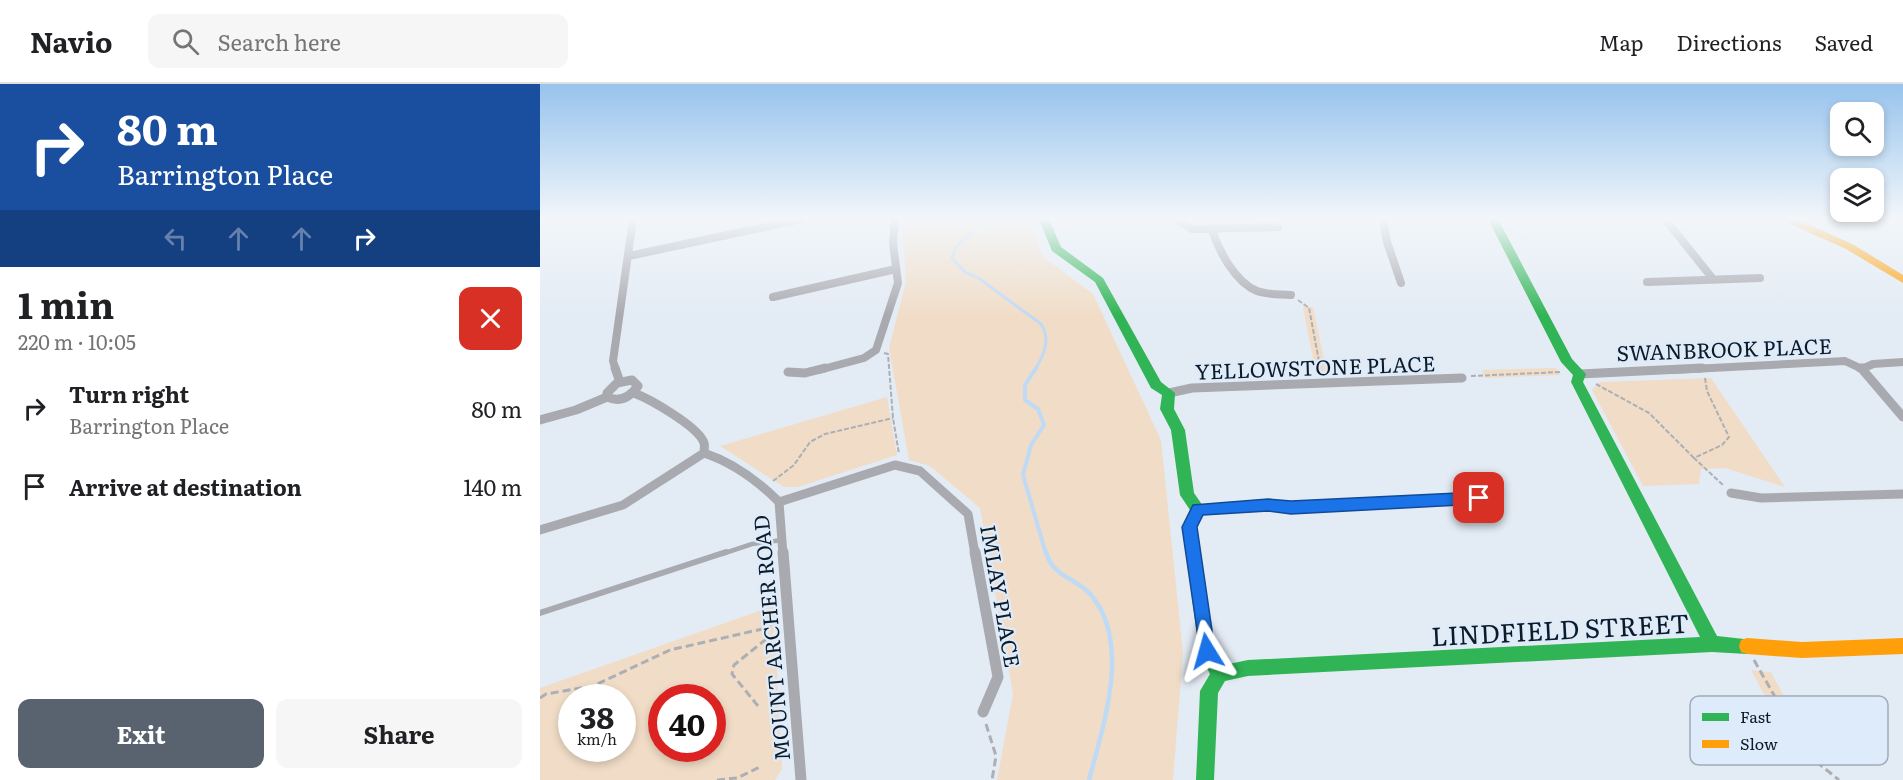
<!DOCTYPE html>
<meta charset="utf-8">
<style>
body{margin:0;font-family:Literata,serif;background:#f6f6f6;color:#202124;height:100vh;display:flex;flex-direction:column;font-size:22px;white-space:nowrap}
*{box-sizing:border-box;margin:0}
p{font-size:20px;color:#757577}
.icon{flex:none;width:33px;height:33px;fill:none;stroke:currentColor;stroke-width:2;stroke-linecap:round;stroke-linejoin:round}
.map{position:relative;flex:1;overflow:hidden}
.details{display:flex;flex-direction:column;background:#fff;width:540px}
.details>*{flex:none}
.banner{background:#1a4fa0;color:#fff;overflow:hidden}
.buttons{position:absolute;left:1290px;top:18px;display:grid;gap:12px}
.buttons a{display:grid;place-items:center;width:54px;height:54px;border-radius:12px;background:#fff;box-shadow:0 3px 9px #0003;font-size:30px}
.speed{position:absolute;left:18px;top:600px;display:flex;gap:12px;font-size:30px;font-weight:700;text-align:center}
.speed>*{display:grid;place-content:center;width:78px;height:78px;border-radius:50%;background:#fff;box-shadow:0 3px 9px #0003;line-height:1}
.speed small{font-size:15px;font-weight:400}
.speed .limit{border:9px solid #d22;background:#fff;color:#111}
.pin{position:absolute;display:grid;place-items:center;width:51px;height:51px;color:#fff;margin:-26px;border-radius:12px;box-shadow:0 3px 9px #0006}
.me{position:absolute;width:66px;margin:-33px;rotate:352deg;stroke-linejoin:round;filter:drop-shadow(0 0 4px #0008)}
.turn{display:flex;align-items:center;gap:21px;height:126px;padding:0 18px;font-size:27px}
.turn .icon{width:78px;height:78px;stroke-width:2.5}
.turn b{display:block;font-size:42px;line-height:51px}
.lanes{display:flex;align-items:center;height:57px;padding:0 18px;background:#0003;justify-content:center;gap:30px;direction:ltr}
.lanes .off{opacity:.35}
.round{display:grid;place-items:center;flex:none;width:63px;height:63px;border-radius:12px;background:#f6f6f6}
.overview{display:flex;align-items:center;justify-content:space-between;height:102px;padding:0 18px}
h1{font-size:36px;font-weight:700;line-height:45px}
.action{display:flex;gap:12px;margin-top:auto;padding:12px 18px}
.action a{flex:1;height:69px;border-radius:12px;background:#58636f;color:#fff;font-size:24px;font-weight:700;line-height:69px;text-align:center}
.action a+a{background:#f6f6f6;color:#202124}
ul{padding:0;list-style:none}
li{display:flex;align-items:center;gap:18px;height:78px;padding:0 18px}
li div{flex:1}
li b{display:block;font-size:22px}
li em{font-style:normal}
header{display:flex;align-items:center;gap:36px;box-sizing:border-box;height:84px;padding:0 30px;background:#fff;border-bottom:2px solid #e0e0e0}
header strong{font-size:28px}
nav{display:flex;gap:33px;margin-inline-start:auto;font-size:21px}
.search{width:420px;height:54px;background:#f6f6f6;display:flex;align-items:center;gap:15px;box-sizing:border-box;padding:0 21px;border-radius:12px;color:#757577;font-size:22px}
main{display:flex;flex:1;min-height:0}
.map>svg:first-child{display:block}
.green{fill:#f1ddc7;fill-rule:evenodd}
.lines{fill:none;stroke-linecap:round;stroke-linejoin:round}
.stream-far2{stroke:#bfdaf5;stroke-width:3}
.stream-far1{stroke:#bfdaf5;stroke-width:4}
.stream{stroke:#bfdaf5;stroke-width:4.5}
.path-far1{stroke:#acafb4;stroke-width:2;stroke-dasharray:5 2;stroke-linecap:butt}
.path{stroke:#acafb4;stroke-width:3;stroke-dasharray:8 4;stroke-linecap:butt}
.lane-far1{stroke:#a9aab0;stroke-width:4.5}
.lane{stroke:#a9aab0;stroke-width:6}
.street-far2{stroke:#a9aab0;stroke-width:8}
.street-far1{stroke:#a9aab0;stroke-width:9}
.street{stroke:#a9aab0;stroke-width:11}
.fast{fill:#30b455;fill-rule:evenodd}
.slow{fill:#ff9f0a;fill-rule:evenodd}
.route{fill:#1a73e8;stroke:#114b97;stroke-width:1.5}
.labels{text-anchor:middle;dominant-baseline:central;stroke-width:4.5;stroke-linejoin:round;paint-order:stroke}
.street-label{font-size:21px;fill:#0d1a27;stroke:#ddebfa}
.near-street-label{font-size:26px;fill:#0d1a27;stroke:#ddebfa}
.key{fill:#ddebfa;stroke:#9facbb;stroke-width:1.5}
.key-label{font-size:16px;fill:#0d1a27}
</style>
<header>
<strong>Navio</strong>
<div class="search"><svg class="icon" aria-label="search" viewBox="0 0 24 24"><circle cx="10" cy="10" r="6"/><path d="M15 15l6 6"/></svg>Search here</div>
<nav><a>Map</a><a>Directions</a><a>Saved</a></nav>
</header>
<main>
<section class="details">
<div class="banner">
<div class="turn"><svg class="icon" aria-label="right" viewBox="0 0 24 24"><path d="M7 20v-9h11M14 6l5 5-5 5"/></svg><div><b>80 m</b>Barrington Place</div></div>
<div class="lanes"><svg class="icon off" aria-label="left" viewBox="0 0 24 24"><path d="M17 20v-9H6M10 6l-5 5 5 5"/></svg><svg class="icon off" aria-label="ahead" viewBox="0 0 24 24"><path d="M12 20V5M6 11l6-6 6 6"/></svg><svg class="icon off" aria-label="ahead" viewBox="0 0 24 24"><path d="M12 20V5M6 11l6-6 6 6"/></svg><svg class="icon" aria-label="right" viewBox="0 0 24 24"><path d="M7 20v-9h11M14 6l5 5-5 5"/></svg></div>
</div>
<div class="overview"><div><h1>1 min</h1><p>220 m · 10:05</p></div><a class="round" style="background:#d93025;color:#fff"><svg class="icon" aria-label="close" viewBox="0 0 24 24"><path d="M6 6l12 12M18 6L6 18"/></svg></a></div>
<ul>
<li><svg class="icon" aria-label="right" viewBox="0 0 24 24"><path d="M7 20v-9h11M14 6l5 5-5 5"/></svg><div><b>Turn right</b><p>Barrington Place</p></div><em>80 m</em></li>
<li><svg class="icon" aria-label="arrive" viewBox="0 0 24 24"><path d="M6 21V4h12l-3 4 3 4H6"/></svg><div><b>Arrive at destination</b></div><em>140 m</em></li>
</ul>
<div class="action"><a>Exit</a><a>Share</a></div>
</section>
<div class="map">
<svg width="1363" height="696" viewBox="0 0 1363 696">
<rect width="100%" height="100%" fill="#e3ebf4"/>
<path class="green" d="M362,135H488L502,172L553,210L621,356L643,569L633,696H457L473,610L440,424L390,382L369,376L349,264L366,198Z
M763,223H773L787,290H776Z
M1016,284L1020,291L945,294L942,286Z
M1171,294L1245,403L1185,384L1161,385L1159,400L1103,402L1052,306L1060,298Z
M347,313L357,371L258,403H244L180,362Z
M233,522L237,532L233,550L240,572L237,586L242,685L235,696H0V604ZM32,614H82V664H32ZM122,614H172V664H122Z
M1211,586L1231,588L1273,666L1258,674Z"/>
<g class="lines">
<path class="stream-far2" d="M447,135L416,163L412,174L425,188L440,195L501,240C511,255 504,271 495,286"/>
<path class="stream-far1" d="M496,284L485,301V316L498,325L504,341L491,361L483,391L506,470"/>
<path class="stream" d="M506,468C514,495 536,493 551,511C592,559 563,642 549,696"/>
<path class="path-far1" d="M758,216L769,224L781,288
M344,269L348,270L353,334L359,370
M931,292L1021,288
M1165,294L1167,307L1189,353L1182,361L1154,374L1184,402
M1056,300L1109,329L1154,374
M233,397L254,381L270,358L285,350L353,334"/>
<path class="path" d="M1214,576L1268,671L1299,696
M0,614L6,610L53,602L130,566L231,543
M218,622L192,590L194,581L230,552
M446,640L456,672L452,696
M177,696L197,694L220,683"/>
<path class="lane-far1" d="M182,470L212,460L242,456"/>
<path class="lane" d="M0,529L186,468"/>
<path class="street-far2" d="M636,135L652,145L738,143
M843,135L847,158L861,199
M1125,135L1173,195
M672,146C679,167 695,198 717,207C728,211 740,210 751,211
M89,172L262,135
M1107,198L1220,194
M233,213L356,185
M76,286L73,277L93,135
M279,286L324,274L336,266L358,199L353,159L355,135
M1132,286L1305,277L1322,285L1333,280L1363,278"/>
<path class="street-far1" d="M75,284L80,298
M1320,284H1324
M1322,285L1363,333
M248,288L265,289L285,284
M1040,290L1162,284
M92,296L98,302C90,313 80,319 67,313V309L77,299Z
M94,309C110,315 159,343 164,359C165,362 164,366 164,369C194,379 217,396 239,418L243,470
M629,309L652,304L922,294
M0,336L36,326L67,313
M1191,409L1221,414L1363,410
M239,418L355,381L380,387L428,430L435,470
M658,425L728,421L751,423L939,413
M0,446L83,421L164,369"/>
<path class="street" d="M243,468L261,696
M435,468L458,593L443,628"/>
<path class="fast" d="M499,135H509L521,163L563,194L621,298L635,309L634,325L645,346L654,409L665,425L657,443L675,566L684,581L708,576L1160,553L1031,298L1033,291L1021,278L948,135H958L1032,275L1046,290L1043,298L1177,552L1213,556L1215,562L1213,568L1207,570L1172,568L708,592L685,597L678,609L674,696H656L660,607L670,590L659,568L643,443L650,426L640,411L631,346L620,325L622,311L611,304L555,198L512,167Z"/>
<path class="slow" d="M1239,135H1257L1314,161L1363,191V199L1306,165Z
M1207,554L1262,558L1363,554V570L1262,574L1207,570L1201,568L1199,562L1201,556Z"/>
</g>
<linearGradient id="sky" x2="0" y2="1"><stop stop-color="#97c3ed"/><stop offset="0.58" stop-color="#f2f6fa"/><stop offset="1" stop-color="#f2f6fa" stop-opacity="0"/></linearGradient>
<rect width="1363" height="232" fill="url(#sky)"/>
<path class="route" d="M939,408L944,409L946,414L944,418L939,420L751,430L728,427L663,431L657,443L675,567L673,573L667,576L661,573L642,443L653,421L728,415L751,417Z"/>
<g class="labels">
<g class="street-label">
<text transform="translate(1184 264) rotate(-2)">SWANBROOK PLACE</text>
<text transform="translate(775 282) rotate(-2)">YELLOWSTONE PLACE</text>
<text transform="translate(462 512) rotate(80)">IMLAY PLACE</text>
<text transform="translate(230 554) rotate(-95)">MOUNT ARCHER ROAD</text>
</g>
<g class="near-street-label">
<text transform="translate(1020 544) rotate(-3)">LINDFIELD STREET</text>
</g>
</g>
<rect x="1150" y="612" width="198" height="69" rx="9" class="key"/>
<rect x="1162" y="629" width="27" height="8" fill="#30b455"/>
<rect x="1162" y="656" width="27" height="8" fill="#ff9f0a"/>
<g class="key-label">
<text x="1200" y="639">Fast</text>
<text x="1200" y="666">Slow</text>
</g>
</svg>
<div class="buttons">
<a><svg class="icon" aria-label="search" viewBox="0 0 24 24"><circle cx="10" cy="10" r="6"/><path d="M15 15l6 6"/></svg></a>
<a><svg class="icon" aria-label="layers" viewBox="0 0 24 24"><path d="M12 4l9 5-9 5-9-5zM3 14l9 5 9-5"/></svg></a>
</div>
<div class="speed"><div>38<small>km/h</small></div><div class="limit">40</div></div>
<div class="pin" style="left:939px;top:414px;background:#d93025"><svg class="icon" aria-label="arrive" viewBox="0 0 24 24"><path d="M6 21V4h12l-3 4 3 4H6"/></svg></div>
<svg class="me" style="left:667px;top:567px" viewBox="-20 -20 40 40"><path d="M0-17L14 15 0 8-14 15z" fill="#1a73e8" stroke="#fff" stroke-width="4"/></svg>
</div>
</main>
